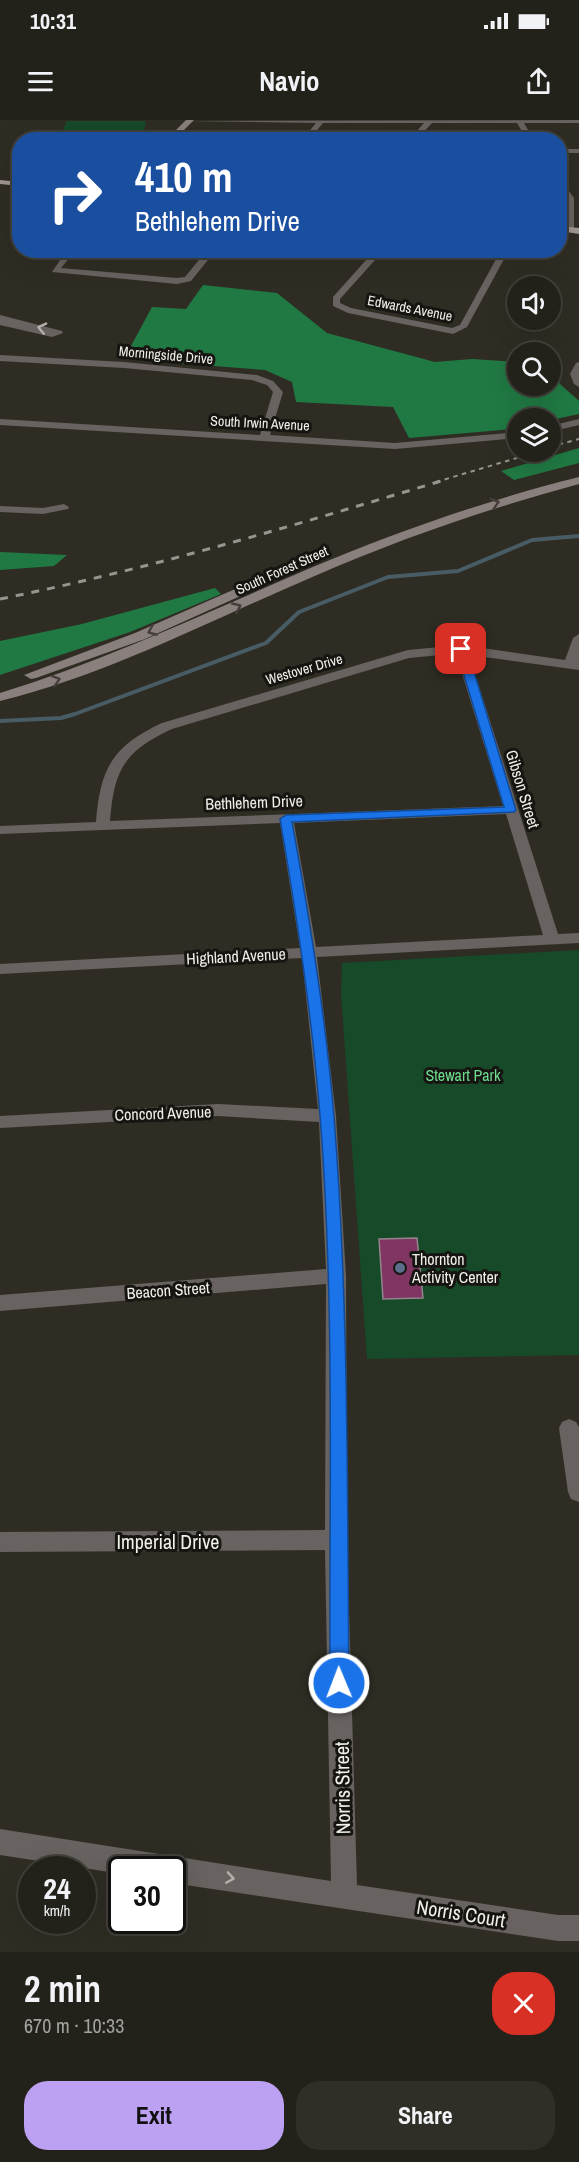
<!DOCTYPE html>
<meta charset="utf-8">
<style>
body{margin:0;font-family:"Archivo Narrow",sans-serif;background:#2f2f27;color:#f1f3f6;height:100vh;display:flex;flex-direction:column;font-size:22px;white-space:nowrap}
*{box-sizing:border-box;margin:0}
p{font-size:20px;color:#a3a4a2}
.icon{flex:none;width:33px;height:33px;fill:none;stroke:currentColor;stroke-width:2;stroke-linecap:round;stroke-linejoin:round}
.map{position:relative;height:1832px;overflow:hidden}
.sheet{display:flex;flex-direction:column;background:#23221a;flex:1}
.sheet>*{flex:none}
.top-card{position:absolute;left:12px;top:12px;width:555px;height:126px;border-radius:24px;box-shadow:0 6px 24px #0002,0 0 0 2px #403f39;background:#1a4fa0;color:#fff;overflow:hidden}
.controls{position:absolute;left:507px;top:156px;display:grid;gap:12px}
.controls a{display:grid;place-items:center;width:54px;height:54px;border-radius:50%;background:#23221a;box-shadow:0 6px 24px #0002,0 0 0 2px #403f39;font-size:30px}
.speed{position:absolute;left:18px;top:1736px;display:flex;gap:12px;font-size:30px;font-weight:700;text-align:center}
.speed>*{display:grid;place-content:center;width:78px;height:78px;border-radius:50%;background:#23221a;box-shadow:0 6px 24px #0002,0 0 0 2px #403f39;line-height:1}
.speed small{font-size:15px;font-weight:400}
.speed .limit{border:3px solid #111;border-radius:9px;background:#fff;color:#111}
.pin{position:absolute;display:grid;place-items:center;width:51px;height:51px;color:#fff;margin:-26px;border-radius:12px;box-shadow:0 3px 9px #0006}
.me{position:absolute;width:66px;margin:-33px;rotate:359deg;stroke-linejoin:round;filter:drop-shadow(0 0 4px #0008)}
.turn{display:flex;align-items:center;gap:21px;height:126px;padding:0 24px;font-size:27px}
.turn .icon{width:78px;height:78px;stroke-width:2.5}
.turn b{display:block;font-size:42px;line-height:51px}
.round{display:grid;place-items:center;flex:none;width:63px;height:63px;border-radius:24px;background:#2f2f27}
.head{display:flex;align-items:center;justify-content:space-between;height:102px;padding:0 24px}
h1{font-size:36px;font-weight:700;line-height:45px}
.action{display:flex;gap:12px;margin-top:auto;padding:12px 24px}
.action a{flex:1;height:69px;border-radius:24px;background:#bca0f2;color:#111;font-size:24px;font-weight:700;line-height:69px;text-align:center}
.action a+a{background:#2f2f27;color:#f1f3f6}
.status{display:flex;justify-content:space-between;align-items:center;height:42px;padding:0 30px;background:#23221a;direction:ltr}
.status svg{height:16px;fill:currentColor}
header{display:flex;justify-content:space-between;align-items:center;height:78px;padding:0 24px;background:#23221a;font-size:27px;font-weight:700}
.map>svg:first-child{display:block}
.green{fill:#164a29}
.forest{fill:#207943}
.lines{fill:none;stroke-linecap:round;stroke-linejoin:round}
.stream{stroke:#485c65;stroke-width:4}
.building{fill:#803563;stroke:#92858c;stroke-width:1.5}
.street{fill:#686260;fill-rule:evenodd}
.secondary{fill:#897f7c;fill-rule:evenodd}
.primary{fill:#a29691;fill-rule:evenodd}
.rail-far1{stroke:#97958d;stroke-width:2;stroke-dasharray:4.5 4.5;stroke-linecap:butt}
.rail{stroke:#97958d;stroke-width:3;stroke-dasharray:8 8;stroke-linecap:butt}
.oneway{stroke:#b3b0ab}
.oneway2{stroke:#443f3c}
.route{fill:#1a73e8;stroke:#114b97;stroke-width:1.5}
.service-dot{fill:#5c6f8a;stroke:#161511;stroke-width:2}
.labels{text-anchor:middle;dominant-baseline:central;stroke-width:6;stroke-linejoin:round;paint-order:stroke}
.far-street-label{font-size:14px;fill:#f1f0e9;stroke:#161511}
.street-label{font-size:16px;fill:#f1f0e9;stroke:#161511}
.park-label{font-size:16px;fill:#6cdb8f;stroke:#161511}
.poi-label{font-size:16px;fill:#f1f0e9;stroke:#161511;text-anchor:start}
.near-street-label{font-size:20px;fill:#f1f0e9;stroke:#161511}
</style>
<div class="status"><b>10:31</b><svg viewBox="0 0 49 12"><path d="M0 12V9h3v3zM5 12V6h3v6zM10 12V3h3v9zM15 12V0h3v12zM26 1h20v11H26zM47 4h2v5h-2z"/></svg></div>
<header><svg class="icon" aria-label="menu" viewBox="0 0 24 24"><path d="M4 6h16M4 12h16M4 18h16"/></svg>Navio<svg class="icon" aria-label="share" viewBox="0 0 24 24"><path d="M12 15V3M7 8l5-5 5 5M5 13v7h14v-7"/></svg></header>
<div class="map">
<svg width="579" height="1832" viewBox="0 0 579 1832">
<rect width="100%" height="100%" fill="#2f2d23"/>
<path class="green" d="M67,1H146L144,11L63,10Z
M579,830V1235L367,1239L341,874L342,843Z"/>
<path class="forest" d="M203,165L277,173L327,213L435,242L472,239L517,242L518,266H550L551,243H555L560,264L579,281V294L551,300L518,298L517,308L513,309L409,318L393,287L296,282L292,262L265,250L124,239L152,187L186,189Z
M579,328V343L514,360L501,351Z
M0,432L67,435L54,446L0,450Z
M215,468L221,474L130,512L0,555V521L82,504Z"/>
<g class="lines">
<path class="stream" d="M0,601L61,598L75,594L266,523L299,492L388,457L458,451L532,420L579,416"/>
</g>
<path class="building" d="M417,1118L423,1178L383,1179L379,1119Z"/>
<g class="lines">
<path class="street" d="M579,0V3H524L534,20H527L517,3H432L416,20H409L424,3H323L309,20H302L316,3L185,1Z
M560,29H579V33H560Z
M560,59L574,78V110L570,112L566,110V78L560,66Z
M67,130H76L61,148L177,158L185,157L207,130H216L191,161L177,164L52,152Z
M375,130H384L340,179V183L351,188L452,208L460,205L501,130H509L467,207L453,214L348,193L333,186V177Z
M0,195L62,211L63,213L52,217L0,205Z
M0,235L124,242L257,255L273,261L283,272L270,315L395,323L518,312V318L395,329L0,305V299L260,315L273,272L267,265L252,260L124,248L0,241Z
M579,242V267L574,264L570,254L576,243Z
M579,299V305L550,312V306Z
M64,384L69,387L68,389L43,394L0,392V386L43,388Z
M579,514V550L469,535L558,814L579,813V823L317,837L336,996L346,1156L347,1420L357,1765L558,1795H579V1821H558L172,1763V1749H122V1754L0,1735V1709L331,1761L325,1430L0,1432V1412L325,1410L326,1164L0,1191V1175L326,1149L319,1002L218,996L0,1008V996L218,984L318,989L302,838L0,854V844L300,828L280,703L0,714V706L96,702C100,648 113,626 162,603L408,530L461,525L565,540L573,518ZM451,534H456L503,686L110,701C114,650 124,631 172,609L409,538ZM506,694L543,815L316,827L294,703Z
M569,1299L576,1302L579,1307V1382L571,1379L568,1372L559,1308L562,1302Z"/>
<path class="secondary" d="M186,0H194L174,20H166Z
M579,357V364C490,388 402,418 317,455C213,499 110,554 0,581V573C106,540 206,493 308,449C396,412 487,380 579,357Z
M242,466L247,467V473L145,519L36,558L31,559L24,555L135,513Z"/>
<path class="primary" d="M0,60L20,62V66L0,64Z
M560,106L579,108V114L560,111Z"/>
<path class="rail-far1" d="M550,327L579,319
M436,362L537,332"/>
<path class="rail" d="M0,479C150,449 295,405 441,361"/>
</g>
<defs><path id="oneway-chevron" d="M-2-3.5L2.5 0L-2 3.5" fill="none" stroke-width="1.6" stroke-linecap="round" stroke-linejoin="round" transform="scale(1.5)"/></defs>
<g class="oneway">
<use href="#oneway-chevron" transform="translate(42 208) rotate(-167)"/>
<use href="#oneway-chevron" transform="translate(230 1758) rotate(9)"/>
</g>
<g class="oneway2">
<use href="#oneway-chevron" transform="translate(495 383) rotate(-17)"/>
<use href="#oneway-chevron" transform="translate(237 487) rotate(-25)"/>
<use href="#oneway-chevron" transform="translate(152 511) rotate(157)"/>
<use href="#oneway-chevron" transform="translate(56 560) rotate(-18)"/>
</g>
<path class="route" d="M461,526L467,529L516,690L514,692L292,702C310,800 326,898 334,997C349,1185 347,1374 349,1563L346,1569L339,1572L333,1569L330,1563C329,1374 335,1184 320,995C312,896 297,797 280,699L286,695L504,687L456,529Z"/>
<circle class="service-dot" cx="400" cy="1148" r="6"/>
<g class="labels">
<g class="far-street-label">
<text transform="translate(410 188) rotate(11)">Edwards Avenue</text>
<text transform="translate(166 235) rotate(5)">Morningside Drive</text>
<text transform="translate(260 303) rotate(3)">South Irwin Avenue</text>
<text transform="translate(282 450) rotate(-24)">South Forest Street</text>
<text transform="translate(304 549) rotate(-16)">Westover Drive</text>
</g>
<g class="street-label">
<text transform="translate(523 669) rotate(73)">Gibson Street</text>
<text transform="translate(254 682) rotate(-2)">Bethlehem Drive</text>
<text transform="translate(236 836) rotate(-3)">Highland Avenue</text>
<text transform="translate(163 993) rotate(-2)">Concord Avenue</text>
<text transform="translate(168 1170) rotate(-4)">Beacon Street</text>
</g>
<g class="park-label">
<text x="463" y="955">Stewart Park</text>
</g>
<g class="poi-label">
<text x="412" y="1139">Thornton<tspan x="412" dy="18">Activity Center</tspan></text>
</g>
<g class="near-street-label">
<text x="168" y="1421">Imperial Drive</text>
<text transform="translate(342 1668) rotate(-91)">Norris Street</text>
<text transform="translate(461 1793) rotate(9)">Norris Court</text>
</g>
</g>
</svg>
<div class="controls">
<a><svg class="icon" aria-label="sound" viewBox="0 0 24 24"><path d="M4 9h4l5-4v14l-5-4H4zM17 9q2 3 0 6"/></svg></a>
<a><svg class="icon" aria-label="search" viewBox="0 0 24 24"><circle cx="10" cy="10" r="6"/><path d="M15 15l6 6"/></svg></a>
<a><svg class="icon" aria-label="layers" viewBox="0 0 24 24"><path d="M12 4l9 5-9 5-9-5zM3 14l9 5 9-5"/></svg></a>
</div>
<div class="speed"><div>24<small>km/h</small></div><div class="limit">30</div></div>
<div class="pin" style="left:461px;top:529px;background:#d93025"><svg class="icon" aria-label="arrive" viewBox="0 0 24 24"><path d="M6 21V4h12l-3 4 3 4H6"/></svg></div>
<svg class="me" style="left:339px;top:1563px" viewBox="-20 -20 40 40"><circle r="17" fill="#1a73e8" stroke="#fff" stroke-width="3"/><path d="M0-11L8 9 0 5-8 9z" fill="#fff"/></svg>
<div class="top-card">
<div class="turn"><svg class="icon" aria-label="right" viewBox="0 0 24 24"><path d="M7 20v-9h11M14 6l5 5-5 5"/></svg><div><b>410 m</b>Bethlehem Drive</div></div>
</div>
</div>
<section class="sheet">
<div class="head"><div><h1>2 min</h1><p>670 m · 10:33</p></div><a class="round" style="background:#d93025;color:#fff"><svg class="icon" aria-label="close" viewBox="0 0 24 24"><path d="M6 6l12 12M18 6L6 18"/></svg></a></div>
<div class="action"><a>Exit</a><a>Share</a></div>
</section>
